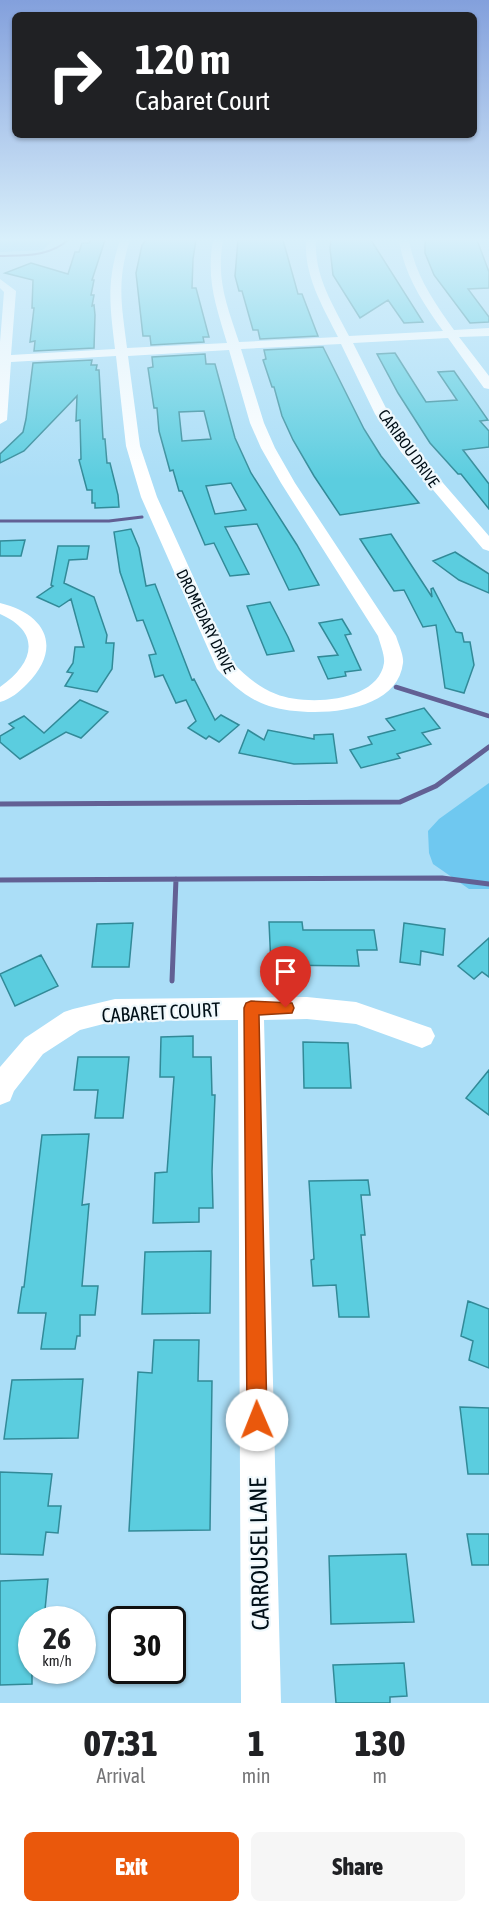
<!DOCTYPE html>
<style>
body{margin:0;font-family:"Asap Condensed",sans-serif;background:#f6f6f6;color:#202124;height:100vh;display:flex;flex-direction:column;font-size:22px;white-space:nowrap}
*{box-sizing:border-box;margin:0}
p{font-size:20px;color:#757577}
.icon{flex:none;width:33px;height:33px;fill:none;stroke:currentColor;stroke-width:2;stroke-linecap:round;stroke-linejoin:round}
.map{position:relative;height:1703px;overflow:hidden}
.drawer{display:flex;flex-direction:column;background:#fff;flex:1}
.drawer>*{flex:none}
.guide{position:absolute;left:12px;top:12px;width:465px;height:126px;border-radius:9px;box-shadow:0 2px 4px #0004;background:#202124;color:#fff;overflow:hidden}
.speed{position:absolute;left:18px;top:1606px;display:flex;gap:12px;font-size:30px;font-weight:700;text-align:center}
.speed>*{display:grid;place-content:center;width:78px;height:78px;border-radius:50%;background:#fff;box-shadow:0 2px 4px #0004;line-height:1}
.speed small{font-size:15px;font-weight:400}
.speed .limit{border:3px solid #111;border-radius:9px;background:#fff;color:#111}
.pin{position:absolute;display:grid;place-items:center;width:51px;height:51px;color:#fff;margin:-62px -26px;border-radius:50% 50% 50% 0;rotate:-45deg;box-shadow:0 0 6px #0007}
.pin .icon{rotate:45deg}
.me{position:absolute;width:66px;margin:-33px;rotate:359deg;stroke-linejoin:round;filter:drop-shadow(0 0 4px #0008)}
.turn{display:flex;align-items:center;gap:21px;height:126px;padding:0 24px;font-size:27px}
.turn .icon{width:78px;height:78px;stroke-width:2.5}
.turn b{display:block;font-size:42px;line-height:51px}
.eta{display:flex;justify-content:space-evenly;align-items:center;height:102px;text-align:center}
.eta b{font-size:36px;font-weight:800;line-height:42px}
.primary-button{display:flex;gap:12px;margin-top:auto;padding:12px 24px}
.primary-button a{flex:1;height:69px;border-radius:9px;background:#ea580c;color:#fff;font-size:24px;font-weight:800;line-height:69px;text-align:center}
.primary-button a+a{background:#f6f6f6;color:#202124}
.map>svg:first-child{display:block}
.green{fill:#6fc8f0}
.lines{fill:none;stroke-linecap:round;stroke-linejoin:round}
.stream-far3{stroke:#626094;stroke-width:2}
.stream-far2{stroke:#626094;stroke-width:3}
.stream-far1{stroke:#626094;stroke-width:4.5}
.stream{stroke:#626094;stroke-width:5}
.building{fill:#5bcddf;stroke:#328a98;stroke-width:1.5;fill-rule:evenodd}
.minor{fill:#fff;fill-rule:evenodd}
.route{fill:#ea580c;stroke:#983908;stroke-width:1.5}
.labels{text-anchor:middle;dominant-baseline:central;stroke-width:4.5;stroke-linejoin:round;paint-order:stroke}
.far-street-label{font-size:16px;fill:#000f17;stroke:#eff8fc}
.street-label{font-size:20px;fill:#000f17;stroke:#eff8fc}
.near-street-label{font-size:24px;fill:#000f17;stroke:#eff8fc}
</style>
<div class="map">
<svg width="489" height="1703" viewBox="0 0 489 1703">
<rect width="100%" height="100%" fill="#abdef7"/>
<path class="green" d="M0,240H53L43,250L0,252Z
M489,783V889H469L433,864L429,853L428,831L439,819Z"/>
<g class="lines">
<path class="stream-far3" d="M0,256C24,255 49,257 68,240"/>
<path class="stream-far2" d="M0,521H109L142,517"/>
<path class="stream-far1" d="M396,687L489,716"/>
<path class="stream" d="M0,804L400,802L436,786L489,747
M0,880L442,878L489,884
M172,981L176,879"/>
</g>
<path class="building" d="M91,240H105L92,280H94L91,295H94L92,306L94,305L95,315L94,348L34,351L35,341L30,342L34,308H32L33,280L5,273L31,263L68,274L75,252H79L82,243H89Z
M146,240H196L193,259L192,288H196L209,337H203L204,342L151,345L150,336H143L136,273L142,245Z
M238,240H283L298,294H302L318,336L260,339L258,330H253L242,291H239L235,276Z
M331,240H371L423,322L404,323L388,300L360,318L333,275L330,248Z
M425,240H477L489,272V288L468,289L489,317V322L470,323L434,275L425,253Z
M323,347L364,429L381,456L419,503L340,515L314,476L293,440L282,416L274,387H272L263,360L266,359L264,350Z
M395,353L426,402L457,400L438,372L454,371L488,420L480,421L489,431V447L463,450L489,484V509L461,474H458L430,443L398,393L377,354Z
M205,354L206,364H215L235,438L251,473L297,545L319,585L289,590L257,524L225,527L249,574L230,576L214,543L205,545L182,491H179L173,470L170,471L159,431L157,408H154L148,368L153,367L152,357ZM204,411L211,439L182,441L179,412ZM231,483L246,510L215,514L206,486Z
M92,360L91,365H97L96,370H99L103,439H105L107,463H110L118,495L119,507L95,508V503H92V490H87L79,460L81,459L80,420L76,421L77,396L24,451L0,463V454L23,432L26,419L33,363Z
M131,529L139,548L146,586L155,584L192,680L194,679L215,720L221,715L239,725L219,742L209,736L206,739L188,728L196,721L186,700L176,703L163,675L155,677L149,655L156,654L143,620L137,621L120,572L114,532Z
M391,534L432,597L431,589L433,588L456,632L462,633L464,642H470L474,665L464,693L445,688L436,625L423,627L404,590L394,591L360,539Z
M25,540L21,556H0V541Z
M58,546H89L87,559L69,560L64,583L94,597L107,635L106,643H114L112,669L97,692L65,686L73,673L67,672L73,663L75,647H84L71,599L59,607L37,597L53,586L51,585Z
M455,552L489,574V593L459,580L433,561Z
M270,602L288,637L294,651L267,655L247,606Z
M342,619L351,634L345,635L361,670L345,672L346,676L328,679L318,657L338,655L319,623Z
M80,700L108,712L81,738L66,732L20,759L0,742V736L14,728L9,724L24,716L44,733Z
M424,708L440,728L422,733L431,744L397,754L400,758L361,768L350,750L372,744L368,737L395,730L386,719Z
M248,730L264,740L268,730L314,739V735L333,734L337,763L294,764L239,753Z
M269,922H302L303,930H374L377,950H357L359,966L271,965Z
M133,923L129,967H92L97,924Z
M404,923L445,929L443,955L421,951L420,965L400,962Z
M489,938V977L482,972L474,979L458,966Z
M41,955L58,986L15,1006L0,974Z
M193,1036V1057H211L212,1095H215L212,1171L213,1208H199V1222L153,1223L155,1173L167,1172L174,1077H160L161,1037Z
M303,1042L348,1043L351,1088H304Z
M78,1057H129L123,1118H95L98,1090H74Z
M489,1070V1115L466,1098Z
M89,1134L82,1205L89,1204L82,1286H98L95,1315H80V1336H77L75,1349H41L46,1313H18L22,1287H24L42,1135Z
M368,1180L370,1195H361L365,1235H361L369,1317H339L336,1285L313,1286L311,1260L314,1259L309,1181Z
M211,1251L210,1313L142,1314L145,1252Z
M468,1301L489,1309V1368L469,1360L473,1341L461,1336Z
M154,1340H199L198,1381H212L210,1530L129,1531L138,1372L152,1373Z
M83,1379L78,1438L4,1439L12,1380Z
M460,1407L489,1408V1474H468Z
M0,1472L52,1474L48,1506H61L58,1533L46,1532L43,1555L0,1554Z
M467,1534H489V1565H472Z
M406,1554L414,1622L331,1624L329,1556Z
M48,1579L44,1620H32V1684L0,1685V1581Z
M404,1663L407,1696L390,1697V1703H336L333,1665Z"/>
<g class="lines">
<path class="minor" d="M120,240H130C116,282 122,306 127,348L227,343C216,305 206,280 213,240H223C216,280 227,305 239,342L338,337C322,305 304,276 306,240H316C314,276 333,305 349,336L443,331C423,303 404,275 399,240H409C415,275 434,302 454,330L489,328V336L459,337L489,376V389L484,388L448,338L353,343L389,414L411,446L489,536V551L483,549L401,452L375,414L341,344L241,349L264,423L275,448L295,483L396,636C398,643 404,655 403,663C397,716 307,718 269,706C247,699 233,685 217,669L141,497L126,446L116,356L11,362L7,420L0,424V342L4,292L0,288V279L16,291L11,355L115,349C110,306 106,282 120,240ZM229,350L250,423L261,448L281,483L378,636C380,644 385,655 384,663C378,703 305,706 276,694C258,687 246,676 232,662L157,497L140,446L128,356Z
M0,603C46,614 63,648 27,684C19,692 11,699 0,702V687C33,664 43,633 0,614Z
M307,997L356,1002L431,1028L435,1036L431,1044L422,1048L356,1024L307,1019L264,1020L281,1703H241L238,1020L115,1021L80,1030L43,1054L14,1091L10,1101L0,1105V1067L25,1038L64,1012L73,1009L115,999Z"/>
</g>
<linearGradient id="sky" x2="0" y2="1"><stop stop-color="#83a0dc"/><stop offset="0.5" stop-color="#d9f0fb"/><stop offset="1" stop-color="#d9f0fb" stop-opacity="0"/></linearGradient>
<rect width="489" height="479" fill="url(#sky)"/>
<path class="route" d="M251,1001L292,1003L294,1008L292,1013L259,1015L267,1420L264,1427L257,1430L250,1427L247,1420L244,1008L246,1003Z"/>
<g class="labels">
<g class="far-street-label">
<text transform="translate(409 448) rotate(54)">CARIBOU DRIVE</text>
<text transform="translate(206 621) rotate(64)">DROMEDARY DRIVE</text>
</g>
<g class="street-label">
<text transform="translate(161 1012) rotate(-3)">CABARET COURT</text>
</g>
<g class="near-street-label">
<text transform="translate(259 1554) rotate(-91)">CARROUSEL LANE</text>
</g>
</g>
</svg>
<div class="speed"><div>26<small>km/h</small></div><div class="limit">30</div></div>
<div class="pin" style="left:286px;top:1008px;background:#d93025"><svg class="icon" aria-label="arrive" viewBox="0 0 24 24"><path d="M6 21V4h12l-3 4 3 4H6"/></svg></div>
<svg class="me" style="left:257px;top:1420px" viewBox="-20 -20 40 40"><circle r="19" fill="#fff"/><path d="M0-13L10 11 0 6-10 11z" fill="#ea580c"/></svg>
<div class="guide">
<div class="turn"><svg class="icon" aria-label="right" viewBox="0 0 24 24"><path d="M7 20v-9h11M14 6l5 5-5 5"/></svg><div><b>120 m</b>Cabaret Court</div></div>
</div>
</div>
<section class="drawer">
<div class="eta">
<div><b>07:31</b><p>Arrival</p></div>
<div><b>1</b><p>min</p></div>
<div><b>130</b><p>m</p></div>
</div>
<div class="primary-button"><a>Exit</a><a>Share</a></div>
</section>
